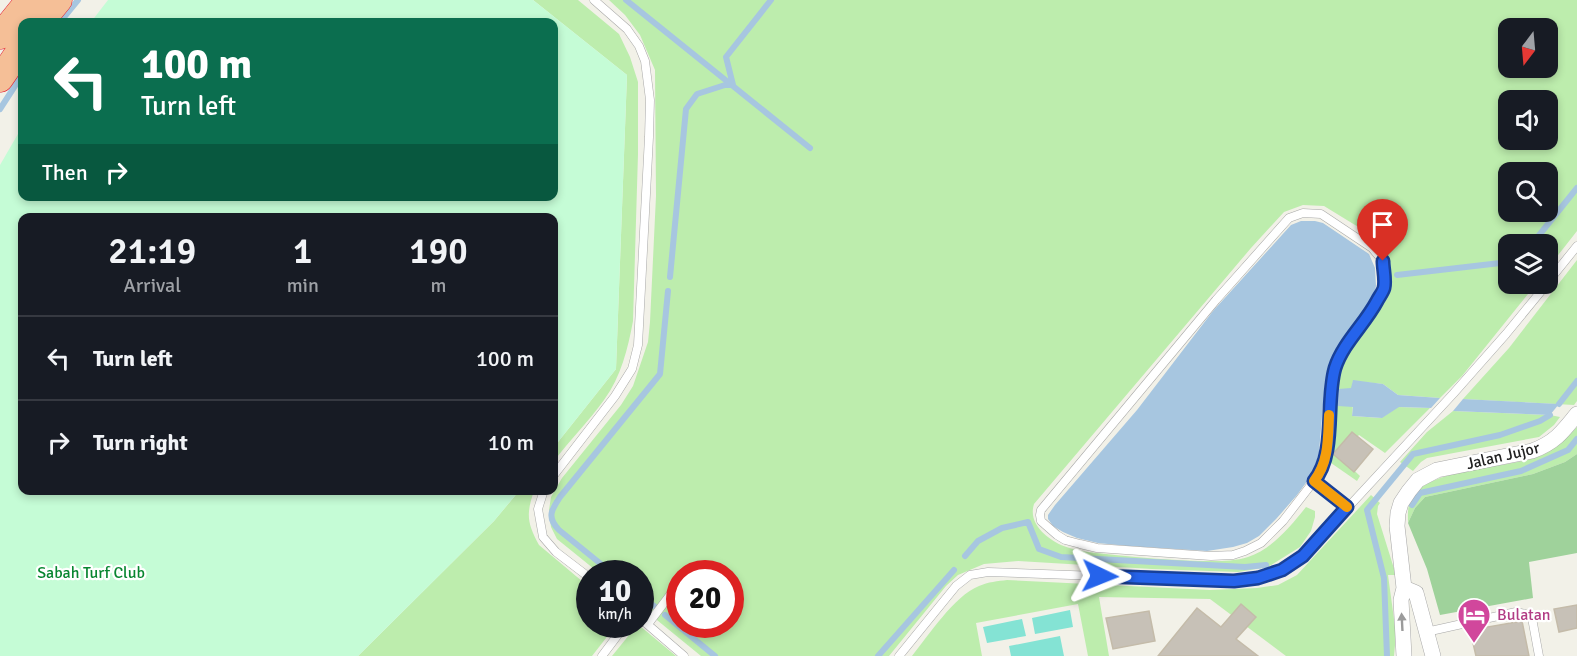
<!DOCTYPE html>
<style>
body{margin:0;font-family:Signika,sans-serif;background:#242831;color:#f1f3f6;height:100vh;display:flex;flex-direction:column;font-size:22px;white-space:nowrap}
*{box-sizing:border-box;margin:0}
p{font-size:20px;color:#9ea1a6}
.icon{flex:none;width:33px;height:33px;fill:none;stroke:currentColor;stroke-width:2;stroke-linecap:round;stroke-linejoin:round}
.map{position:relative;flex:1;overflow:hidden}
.sheet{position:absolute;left:18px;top:213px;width:540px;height:282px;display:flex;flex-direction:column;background:#171b24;border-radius:12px;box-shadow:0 3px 9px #0003}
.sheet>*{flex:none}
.banner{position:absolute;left:18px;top:18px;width:540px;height:183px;border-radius:12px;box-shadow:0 3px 9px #0003;background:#0b6e4f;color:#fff;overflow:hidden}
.needle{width:39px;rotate:196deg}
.buttons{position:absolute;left:1498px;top:18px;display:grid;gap:12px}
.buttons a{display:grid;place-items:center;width:60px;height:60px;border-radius:12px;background:#171b24;box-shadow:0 3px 9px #0003;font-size:30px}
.speed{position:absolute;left:576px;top:560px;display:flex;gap:12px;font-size:30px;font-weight:700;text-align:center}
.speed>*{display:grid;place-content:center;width:78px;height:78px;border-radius:50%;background:#171b24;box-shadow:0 3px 9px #0003;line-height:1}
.speed small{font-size:15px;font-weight:400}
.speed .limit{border:9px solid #d22;background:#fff;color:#111}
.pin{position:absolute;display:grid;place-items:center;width:51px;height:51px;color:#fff;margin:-62px -26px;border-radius:50% 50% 50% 0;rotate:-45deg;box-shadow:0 0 6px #0007}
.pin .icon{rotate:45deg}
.me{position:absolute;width:66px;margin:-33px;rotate:92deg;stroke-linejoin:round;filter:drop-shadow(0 0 4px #0008)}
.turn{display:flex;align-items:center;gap:21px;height:126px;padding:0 24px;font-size:27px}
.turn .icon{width:78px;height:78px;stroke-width:2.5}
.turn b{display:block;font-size:42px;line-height:51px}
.then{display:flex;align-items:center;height:57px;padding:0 24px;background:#0003;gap:12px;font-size:22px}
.eta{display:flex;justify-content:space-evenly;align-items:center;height:102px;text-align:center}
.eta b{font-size:36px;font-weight:600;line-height:42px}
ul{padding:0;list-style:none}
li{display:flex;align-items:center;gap:18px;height:84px;padding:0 24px;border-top:2px solid #363941}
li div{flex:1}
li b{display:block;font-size:22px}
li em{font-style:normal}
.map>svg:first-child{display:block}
.grass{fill:#bdedad;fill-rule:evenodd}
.forest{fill:#9fd29b}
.park{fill:#c5fcd6}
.pitch{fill:#84e3d4}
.water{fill:#a7c6e0}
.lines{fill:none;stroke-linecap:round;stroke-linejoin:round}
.stream{stroke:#a7c6e0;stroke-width:6}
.building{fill:#c7c1b7;stroke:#c4bba9;stroke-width:1.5}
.service-casing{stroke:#a8a8a8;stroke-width:9}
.minor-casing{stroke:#a8a8a8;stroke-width:16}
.trunk-casing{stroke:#e22338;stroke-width:27}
.service{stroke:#fff;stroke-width:8}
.minor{stroke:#fff;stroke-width:15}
.trunk{stroke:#f5bf97;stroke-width:26}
.oneway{fill:#9b9b9b}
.route-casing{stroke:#184099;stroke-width:15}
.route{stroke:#2563eb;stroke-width:10}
.slow{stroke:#f59e0b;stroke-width:10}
.labels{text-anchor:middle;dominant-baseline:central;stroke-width:4.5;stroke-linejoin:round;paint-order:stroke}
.street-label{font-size:16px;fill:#212121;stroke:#fff}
.park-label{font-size:16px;fill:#088630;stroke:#fff}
.hotel-label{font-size:16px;fill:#b23c85;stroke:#fff;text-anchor:start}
</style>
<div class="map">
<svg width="1577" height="656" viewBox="0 0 1577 656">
<rect width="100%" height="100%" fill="#f2f1e8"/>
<path class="grass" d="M533,0H578L619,34L630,57L638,82V154L633,321C628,348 621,377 604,400C589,421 570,440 554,461V447L616,369L627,75Z
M609,0H1577V231L1548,268V244H1509V284H1536L1462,376L1440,398L1398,395L1383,384L1353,381C1351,393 1354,404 1352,416L1381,418L1398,407L1430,408L1385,453L1359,435L1340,457L1360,476L1357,481L1331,463L1333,449L1336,388L1342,367L1354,344L1379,311L1389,289V259L1373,236L1324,206L1303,205L1284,212L1251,248L1034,504C1028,523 1045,537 1061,545C1077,552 1098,553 1115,555C1143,558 1170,560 1198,561C1214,561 1232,562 1248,557C1272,549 1291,526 1306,507L1315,511V517L1311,531L1300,547L1268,567L1238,572L1152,569L1018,561L984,564L958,575L946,586L889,656H701L641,607L640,573H599L557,539L551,527L549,510L551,497L562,478L621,405L633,386L648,342L650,322L656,196L655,70L640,35L625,15ZM1509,28H1548V68H1509ZM1509,100H1548V140H1509ZM1509,172H1548V212H1509ZM680,573H730V624H680Z
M1577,260V401L1574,405L1463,399L1509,348Z
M1453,411L1550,415L1560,417L1554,425L1539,437L1427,458L1421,462L1413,471L1400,462L1427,432Z
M1577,427V454L1565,462L1533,474L1425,497L1415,508L1408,523C1408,516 1407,507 1411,500C1426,467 1508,469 1540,456C1554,450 1566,439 1577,427Z
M519,491H534C526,514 527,523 539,545L589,587L590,624H617L592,656H358L494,521Z
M1371,495L1380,503L1378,506L1377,514L1396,575H1388L1396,634L1394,656H1286L1210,599L1099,597L1109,656H1088L1078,604L976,623L982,656H912C929,635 954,596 979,586C988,582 998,581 1007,580L1210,590L1257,588L1278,585L1297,575Z
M638,624L640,626L676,656H612Z"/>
<path class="forest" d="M1577,454V553L1529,562L1533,598L1440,615L1427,569L1408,523L1415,508L1425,497L1533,474L1565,462Z"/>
<path class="park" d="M108,0H533L627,75L616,369L554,447V218H22V490L519,491L494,521L358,656H0V165L22,127V196H554V22H91Z"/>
<path class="pitch" d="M1070,610L1073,627L1035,634L1032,618Z
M1022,619L1026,636L987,643L983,627Z
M1060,636L1064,656H1011L1009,646Z"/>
<path class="water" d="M1301,221H1315L1323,223L1369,254L1375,268L1376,286L1373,299L1331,362L1325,381L1319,452L1314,472L1297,495L1277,518L1259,536L1247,543L1233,547L1207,551L1128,546L1098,543L1077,538L1063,532L1053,526L1048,519V515L1055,505L1137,410L1213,311L1291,225Z
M1353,380L1383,384L1398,395L1440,398L1431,408L1399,407L1382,418L1352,416L1353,407L1338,406V389L1351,388Z
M1463,399L1559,404L1550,415L1453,411Z"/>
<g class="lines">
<path class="stream" d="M626,0L810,148
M60,22L78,0
M0,109L22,75
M1532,244L1577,188
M1397,275L1509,262
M670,277L686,109L697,94L725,85H733L726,57L771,0
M1559,404L1577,381
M1412,505L1420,493L1521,471L1568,450L1577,439
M965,556L978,541L1002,528L1028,522L1039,549L1061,557L1245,567L1266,565
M612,573L559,530C546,517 552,509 560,497L660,374L668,291
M640,596L654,606
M665,615L715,656
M878,656L954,570
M1387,656L1384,578L1367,510L1413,454L1500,435L1540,421L1550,415"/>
</g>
<path class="building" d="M1352,432L1373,449L1354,472L1333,454Z
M1241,604L1256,617L1236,639L1258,656H1158L1197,608L1221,627Z
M1577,605V628L1559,632L1554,609Z
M1149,611L1155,641L1113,649L1106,618Z
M1522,621L1529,656H1476L1470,630Z"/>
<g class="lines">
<g class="service-casing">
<path id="service" d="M1303,213L1321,214L1372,248L1383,261L1384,288L1374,307L1349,343L1336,365L1331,384L1325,459L1321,472L1283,521L1261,543L1245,551L1233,555L1211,556L1097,548L1080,544L1065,540L1057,535L1041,521L1040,515L1041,510L1216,300L1289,218Z
M1548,282L1577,246
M554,475L615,396L632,369L638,345L649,137L650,100L645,61L639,46L627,29L594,0
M1314,481L1347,507
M544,490L538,509L543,537L556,552L590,578
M640,618L684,656
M648,624L680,582
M1426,632L1516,612L1525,614L1532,618L1539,656
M602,656L626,624
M899,656L956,586L970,575L988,572L1234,581L1258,578L1282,570L1303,556L1453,394L1506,334L1547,284"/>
</g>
<g class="minor-casing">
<path id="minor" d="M1404,588L1416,593L1433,656
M1404,656L1401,600L1404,588L1397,526L1398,513L1401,503L1409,491L1418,480L1437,470L1532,451C1554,443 1562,433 1577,414"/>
</g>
<g class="trunk-casing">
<path id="trunk" d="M41,22L59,0
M0,36L29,0
M0,79L22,47"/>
</g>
<use href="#service" class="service"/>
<use href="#minor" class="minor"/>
<use href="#trunk" class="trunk"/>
</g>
<defs><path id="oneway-solid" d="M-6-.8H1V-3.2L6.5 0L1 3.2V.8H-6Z" transform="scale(1.5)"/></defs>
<use class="oneway" href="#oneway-solid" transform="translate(1402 622) rotate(-93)"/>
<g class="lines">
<g class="route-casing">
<path id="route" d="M1100,576L1234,581L1258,578L1282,570L1303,556L1347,507L1314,481C1337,453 1325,402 1335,368C1343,343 1365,324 1377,301C1379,297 1383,292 1384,288C1386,280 1383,269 1383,261"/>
</g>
<use href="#route" class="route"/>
<path class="slow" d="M1329,415C1328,438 1329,462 1314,481L1347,507"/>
</g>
<defs>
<g id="hotel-pin" transform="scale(1.725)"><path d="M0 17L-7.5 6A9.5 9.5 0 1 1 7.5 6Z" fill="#d1479c" stroke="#fff"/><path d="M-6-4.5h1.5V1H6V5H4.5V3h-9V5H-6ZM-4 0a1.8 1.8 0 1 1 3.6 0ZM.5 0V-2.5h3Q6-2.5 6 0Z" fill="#fff"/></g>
</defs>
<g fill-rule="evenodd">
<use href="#hotel-pin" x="1474" y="615"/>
</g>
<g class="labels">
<g class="street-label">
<text transform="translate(1503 456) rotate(-13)">Jalan Jujor</text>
</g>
<g class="park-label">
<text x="91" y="573">Sabah Turf Club</text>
</g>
<g class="hotel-label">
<text x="1497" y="615">Bulatan</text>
</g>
</g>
</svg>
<div class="buttons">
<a><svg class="needle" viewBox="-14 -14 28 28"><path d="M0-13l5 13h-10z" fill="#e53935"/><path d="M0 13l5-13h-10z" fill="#9ea1a6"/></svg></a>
<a><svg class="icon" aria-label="sound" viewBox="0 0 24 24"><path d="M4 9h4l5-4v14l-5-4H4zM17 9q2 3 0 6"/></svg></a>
<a><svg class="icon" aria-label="search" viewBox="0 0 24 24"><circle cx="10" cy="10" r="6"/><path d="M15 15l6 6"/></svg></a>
<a><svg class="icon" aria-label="layers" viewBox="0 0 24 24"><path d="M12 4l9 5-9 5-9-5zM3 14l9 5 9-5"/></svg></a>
</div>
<div class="speed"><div>10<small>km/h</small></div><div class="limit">20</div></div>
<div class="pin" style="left:1383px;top:261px;background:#d93025"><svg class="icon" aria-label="arrive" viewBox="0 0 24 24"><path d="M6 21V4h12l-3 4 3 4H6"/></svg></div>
<svg class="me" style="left:1100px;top:576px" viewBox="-20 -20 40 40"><path d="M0-17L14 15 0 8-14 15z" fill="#2563eb" stroke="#fff" stroke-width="4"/></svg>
<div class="banner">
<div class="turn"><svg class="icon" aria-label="left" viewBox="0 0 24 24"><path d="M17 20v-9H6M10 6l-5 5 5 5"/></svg><div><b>100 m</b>Turn left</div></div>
<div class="then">Then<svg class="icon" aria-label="right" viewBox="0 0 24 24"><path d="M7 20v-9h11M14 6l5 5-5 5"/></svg></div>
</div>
<section class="sheet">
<div class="eta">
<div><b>21:19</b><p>Arrival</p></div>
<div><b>1</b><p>min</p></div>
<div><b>190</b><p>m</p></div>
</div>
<ul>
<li><svg class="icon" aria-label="left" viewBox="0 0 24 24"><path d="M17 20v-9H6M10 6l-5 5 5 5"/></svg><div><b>Turn left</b></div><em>100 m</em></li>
<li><svg class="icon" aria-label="right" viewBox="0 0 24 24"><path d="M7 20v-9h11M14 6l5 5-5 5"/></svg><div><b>Turn right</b></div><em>10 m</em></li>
</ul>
</section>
</div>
